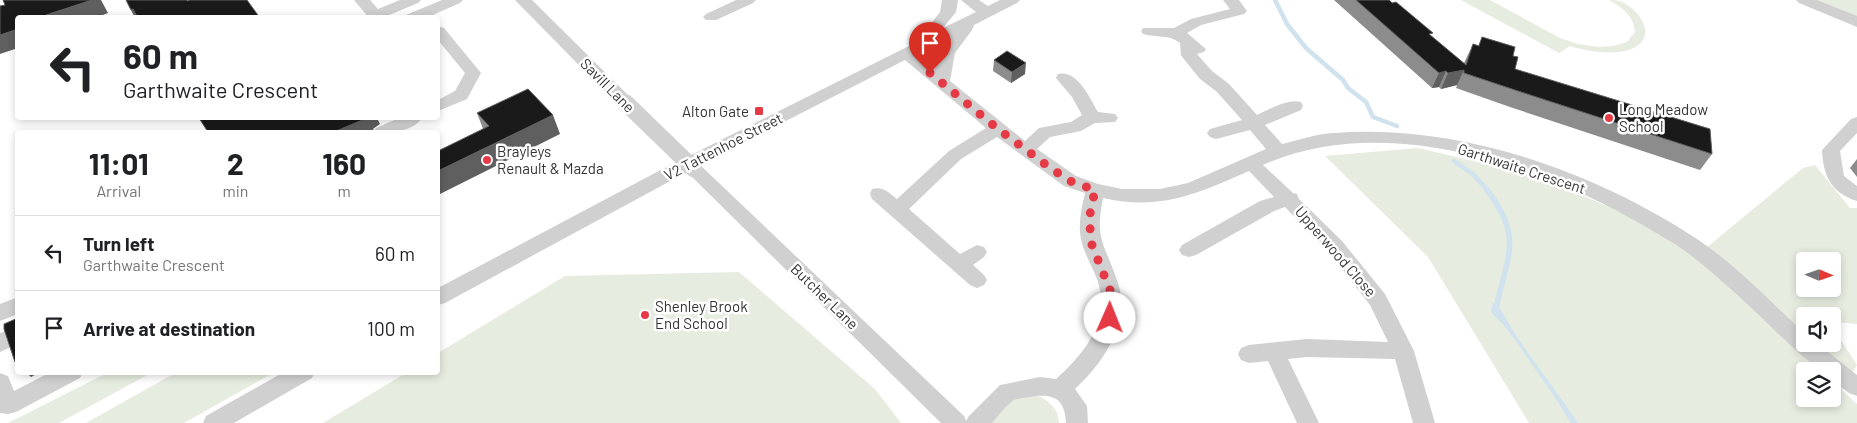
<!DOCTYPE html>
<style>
body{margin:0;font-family:Barlow,sans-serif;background:#f6f6f6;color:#202124;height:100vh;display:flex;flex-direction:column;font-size:19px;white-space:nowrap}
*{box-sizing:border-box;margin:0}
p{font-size:16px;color:#757577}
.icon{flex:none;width:28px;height:28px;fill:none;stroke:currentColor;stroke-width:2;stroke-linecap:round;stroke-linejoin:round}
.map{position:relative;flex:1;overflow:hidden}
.drawer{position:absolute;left:15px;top:130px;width:425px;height:245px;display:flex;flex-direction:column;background:#fff;border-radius:5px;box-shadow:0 2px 8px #0003}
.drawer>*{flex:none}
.banner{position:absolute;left:15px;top:15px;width:425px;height:105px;border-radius:5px;box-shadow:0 2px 8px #0003;background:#fff;color:#202124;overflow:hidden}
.needle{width:32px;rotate:92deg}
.fabs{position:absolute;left:1796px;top:252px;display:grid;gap:10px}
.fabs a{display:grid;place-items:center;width:45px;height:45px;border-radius:5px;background:#fff;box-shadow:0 2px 8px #0003;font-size:25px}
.pin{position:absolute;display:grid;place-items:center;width:42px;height:42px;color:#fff;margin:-51px -21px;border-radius:50% 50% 50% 0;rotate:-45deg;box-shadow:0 0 5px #0007}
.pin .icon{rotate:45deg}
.me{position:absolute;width:55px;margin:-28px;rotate:1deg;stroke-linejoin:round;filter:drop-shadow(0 0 4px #0008)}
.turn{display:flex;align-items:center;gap:18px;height:105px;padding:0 25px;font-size:22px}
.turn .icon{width:65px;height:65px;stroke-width:2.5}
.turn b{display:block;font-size:35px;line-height:42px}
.eta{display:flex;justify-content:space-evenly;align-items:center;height:85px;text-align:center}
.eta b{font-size:30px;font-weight:700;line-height:35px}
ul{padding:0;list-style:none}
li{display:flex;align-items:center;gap:15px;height:75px;padding:0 25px;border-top:1px solid #e0e0e0}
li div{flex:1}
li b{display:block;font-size:19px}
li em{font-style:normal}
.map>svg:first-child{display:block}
.green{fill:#e6ecdf;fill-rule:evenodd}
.water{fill:#cfe2ee}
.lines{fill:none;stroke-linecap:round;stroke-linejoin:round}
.stream-far1{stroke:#cfe2ee;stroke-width:4.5}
.stream{stroke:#cfe2ee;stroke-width:5.5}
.minor{fill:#d0d0d0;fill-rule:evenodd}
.minor-bridge{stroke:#d0d0d0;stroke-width:17}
.wall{fill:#8c8c8c}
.shaded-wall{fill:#5f5f5f}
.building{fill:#1a1a1a;stroke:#5f5f5f}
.route{stroke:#e63946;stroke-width:9;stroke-dasharray:0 16.2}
.poi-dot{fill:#e63946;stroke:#fff;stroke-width:2}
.labels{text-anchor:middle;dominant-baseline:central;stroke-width:5;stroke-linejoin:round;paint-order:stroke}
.street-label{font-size:15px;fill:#333;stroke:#fff}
.poi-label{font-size:15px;fill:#333;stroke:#fff;text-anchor:start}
</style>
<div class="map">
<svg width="1857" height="423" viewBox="0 0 1857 423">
<rect width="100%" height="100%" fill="#fff"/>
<path class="green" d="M1461,0H1490L1560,38L1578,44L1599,47L1613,46L1627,42L1635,32C1634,16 1622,7 1609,0C1612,0 1617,0 1620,1C1633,6 1652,25 1643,40C1631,59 1587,52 1570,46L1559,53Z
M1804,0H1857V22Z
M1418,148L1534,175L1706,248L1803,168L1815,165L1850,208H1857V324L1836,322L1833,328L1857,365L1842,390L1857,404V423H1529L1428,257L1325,156ZM1805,261H1832V289H1805ZM1805,316H1832V344H1805ZM1805,371H1832V399H1805Z
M739,272L875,389L901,423H323L406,373L438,372V353L565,276Z
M109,372L151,373L59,423H8Z
M175,373H273L184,423H86Z
M1027,392C1042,396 1059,405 1059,423H989L1013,399Z"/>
<path class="water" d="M1493,303H1497C1520,346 1551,383 1578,423H1571C1551,390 1529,360 1507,329C1502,323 1496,318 1491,312Z"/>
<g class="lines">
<path class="stream-far1" d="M1275,0L1287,24L1306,48L1343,80L1348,88L1366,102L1373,117L1397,126
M1454,161L1474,175L1488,191"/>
<path class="stream" d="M1487,190C1524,238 1507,256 1496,308"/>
<path class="minor" d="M354,0H370L378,9L400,0H421L418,3L382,18H369Z
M442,0H463L460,3L426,18H404L406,15Z
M515,0H532L632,99L634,103L632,107L626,108L620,107Z
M736,0H756L753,3L716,20H706L703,17L706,14Z
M942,0H958L956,12L943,28L976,12L961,0H979L988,6L1000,0H1020L1017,3L974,25L972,30L955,53L950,81L1025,141L1039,128L1071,122L1082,115L1072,97L1056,78L1058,74C1077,69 1090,98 1098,112L1115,114L1118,118L1115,122L1095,123L1081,131L1050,137L1037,149L1076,176L1098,184L1122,189H1160L1188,183L1266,149L1250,130L1216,139L1210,137L1207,133L1210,129L1242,120L1217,92L1200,79L1183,58L1181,55L1180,43C1169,34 1157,38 1143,34L1141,31L1143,28H1174L1191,19L1230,9L1223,0H1239L1247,11L1244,14L1201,25L1187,33L1206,49L1204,52L1197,54L1212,71L1229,84L1257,115C1269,110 1287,98 1301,102L1303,106L1301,110L1265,125L1282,144C1299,140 1316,134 1334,133C1458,123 1594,171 1697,239C1736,265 1771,302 1805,334V344H1818L1857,375V396L1849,393L1832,380V371C1829,371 1824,372 1821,371C1816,369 1811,362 1806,359C1781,338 1759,314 1734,292C1718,278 1702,263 1685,251C1673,242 1659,235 1646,227C1540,164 1383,111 1263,165L1293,193L1297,194L1299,199L1342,241L1385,294L1414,351L1435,423H1413L1395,359L1307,357L1288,359L1319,423H1297L1268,361L1249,363L1241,360L1238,354L1241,348L1249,345L1307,339L1388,342L1370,305L1328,251L1285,207L1274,211L1196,255L1189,257L1182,255L1179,250L1182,245L1260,201L1274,197L1249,171C1197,194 1160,211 1103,198C1094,241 1106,246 1118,283C1131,323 1103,363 1075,389L1087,406L1088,423H1066C1065,398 1053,393 1029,397C1025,398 1018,398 1014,400C1006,405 998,416 992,423H941L687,172L445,303L438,305V288L655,173L917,42L940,12ZM951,37L939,52L935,69L917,54ZM905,60L986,128L949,151L897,199C888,192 883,186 872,189L870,194L872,199L970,285L977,288L984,285L987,280L984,275L973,265L984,257L987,252L984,247L977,245L960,254L909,209L961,159L997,137L1064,186L1085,193C1082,206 1079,219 1080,232C1081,249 1091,263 1097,279C1112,320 1085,353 1056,379L1040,377L1000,385L969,416L966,421L964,416L700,165Z
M1796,0H1817L1857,16V27L1799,3Z
M438,26L444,28L481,73L467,99L438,111V100L455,91L465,73L438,40Z
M1857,117V133L1840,151L1844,176L1857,186V201C1831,193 1823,175 1822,150L1851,119Z
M399,118H422C413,132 388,134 373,132L376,128Z
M18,297V314L0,321V304Z
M18,326V344L0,352V333Z
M51,372H83L80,378L16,412L8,414L0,413V373L8,376L14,391Z
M284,372H315L312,378L234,423H203L206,416Z"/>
<path class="minor-bridge" d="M626,103L694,169"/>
</g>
<path class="wall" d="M1334,0H1389L1432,37L1464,63L1473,44L1478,46L1482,37L1513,56L1515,69L1712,154L1700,170L1510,107L1456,88L1457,85L1441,89L1439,87L1432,88Z
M994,60L1025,74L1011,83L993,71Z
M477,113L560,134L483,129Z
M1857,159V177L1850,168Z"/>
<path class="shaded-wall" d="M92,0H101L108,13L95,18H47L46,15Z
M133,9L139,18H135L131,10Z
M18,29V48L0,54V35Z
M1026,63L1025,74L1011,83L1012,72Z
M1464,70L1457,85L1441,89L1448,73Z
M1446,71L1439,87L1432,88L1439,73Z
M553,115L560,134L438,195V171Z
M363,118H377L380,124L373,129L375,132H334Z
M26,372H40L31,377Z"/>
<path class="building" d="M3,0H92L46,15L47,18H18V29L0,35V6L5,5Z
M126,0H187V1L190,0H247L260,18H138L133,9L131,10Z
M1356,0H1389L1392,3L1396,2L1433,33L1429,34L1466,65L1473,44L1479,46L1482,37L1515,47L1513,56L1518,57L1515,69L1710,129L1712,154L1518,91L1464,73V70L1448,73L1446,71L1439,73Z
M1007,51L1026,63L1012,72L994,60Z
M528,89L553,115L438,171V151L489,126L477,113Z
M199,118H367L334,132H208Z
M18,318V360L15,362L4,329V324Z"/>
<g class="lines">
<path class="route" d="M930,73L998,129L1049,167L1070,181L1095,190L1089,219L1092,245L1110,290V318"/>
</g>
<g class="poi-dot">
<rect x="754" y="106" width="10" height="10" rx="2.5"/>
<circle cx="1609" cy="118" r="5"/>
<circle cx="487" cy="160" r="5"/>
<circle cx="645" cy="315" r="5"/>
</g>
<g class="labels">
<g class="street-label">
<text transform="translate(608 85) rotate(45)">Savill Lane</text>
<text transform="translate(723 146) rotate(-27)">V2 Tattenhoe Street</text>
<text transform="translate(1522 168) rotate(18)">Garthwaite Crescent</text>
<text transform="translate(1336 251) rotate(49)">Upperwood Close</text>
<text transform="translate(825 296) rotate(44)">Butcher Lane</text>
</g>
<g class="poi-label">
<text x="1619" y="109">Long Meadow<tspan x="1619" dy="17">School</tspan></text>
<text x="749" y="111" text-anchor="end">Alton Gate</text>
<text x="497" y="151">Brayleys<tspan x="497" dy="17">Renault &amp; Mazda</tspan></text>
<text x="655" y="306">Shenley Brook<tspan x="655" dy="17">End School</tspan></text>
</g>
</g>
</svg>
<div class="fabs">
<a><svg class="needle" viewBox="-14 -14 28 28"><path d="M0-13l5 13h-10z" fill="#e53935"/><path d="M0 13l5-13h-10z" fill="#757577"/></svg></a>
<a><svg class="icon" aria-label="sound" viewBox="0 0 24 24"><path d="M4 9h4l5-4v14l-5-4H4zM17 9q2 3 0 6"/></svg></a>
<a><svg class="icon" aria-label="layers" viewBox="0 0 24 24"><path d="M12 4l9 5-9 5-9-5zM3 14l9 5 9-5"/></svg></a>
</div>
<div class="pin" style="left:930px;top:73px;background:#d93025"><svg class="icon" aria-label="arrive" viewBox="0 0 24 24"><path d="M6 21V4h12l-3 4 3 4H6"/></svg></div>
<svg class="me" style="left:1110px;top:318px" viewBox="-20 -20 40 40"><circle r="19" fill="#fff"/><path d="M0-13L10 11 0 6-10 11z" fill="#e63946"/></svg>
<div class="banner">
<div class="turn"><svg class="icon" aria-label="left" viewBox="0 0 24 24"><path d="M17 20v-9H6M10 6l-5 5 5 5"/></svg><div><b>60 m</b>Garthwaite Crescent</div></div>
</div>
<section class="drawer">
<div class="eta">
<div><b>11:01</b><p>Arrival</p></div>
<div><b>2</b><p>min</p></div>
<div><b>160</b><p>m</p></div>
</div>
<ul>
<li><svg class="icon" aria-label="left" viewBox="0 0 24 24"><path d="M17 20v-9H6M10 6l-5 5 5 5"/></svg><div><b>Turn left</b><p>Garthwaite Crescent</p></div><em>60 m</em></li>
<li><svg class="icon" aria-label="arrive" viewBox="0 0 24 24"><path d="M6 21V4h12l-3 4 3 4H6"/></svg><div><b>Arrive at destination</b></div><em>100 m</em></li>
</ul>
</section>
</div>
